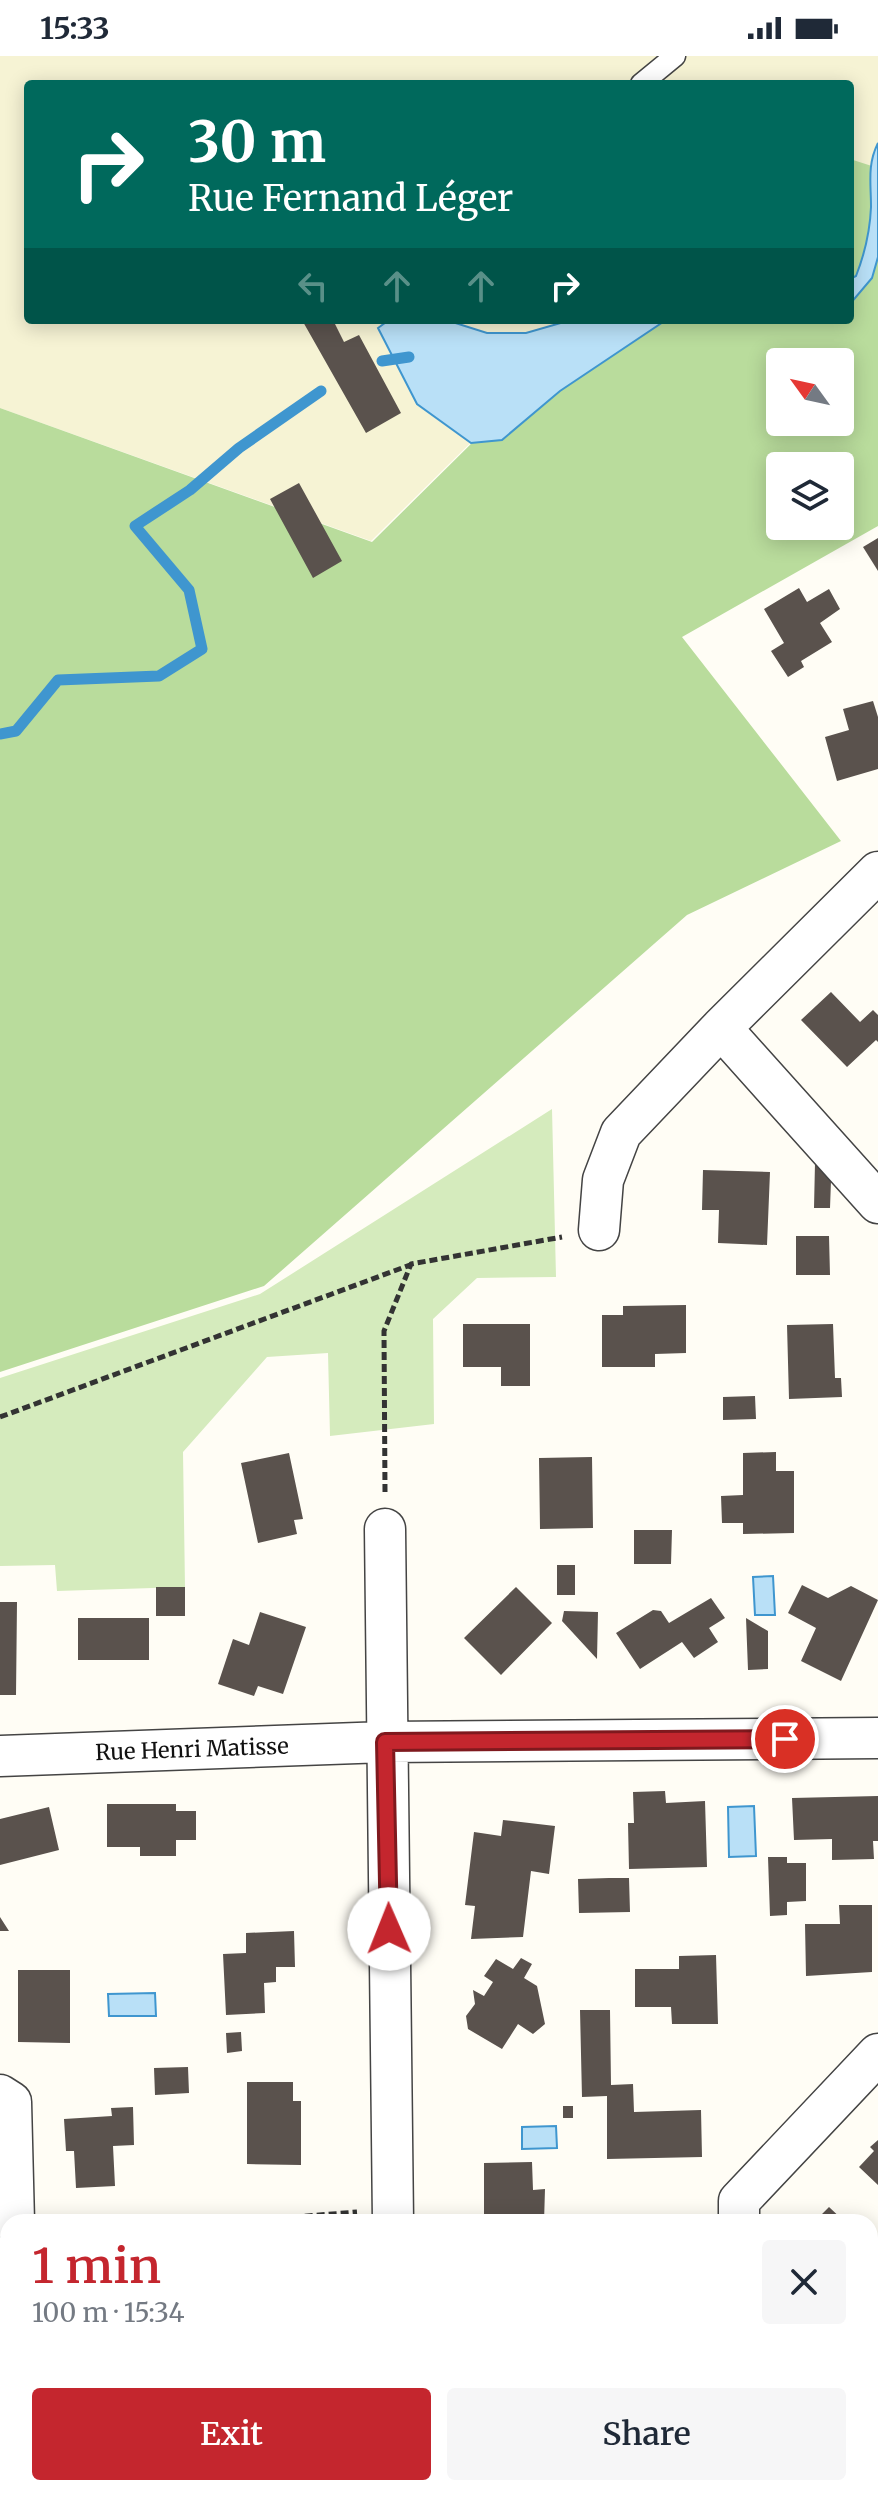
<!DOCTYPE html>
<meta charset="utf-8">
<style>
body{margin:0;font-family:Merriweather,serif;background:#f6f6f7;color:#1f2937;height:100vh;display:flex;flex-direction:column;font-size:30px;white-space:nowrap}
*{box-sizing:border-box;margin:0}
p{font-size:26px;color:#747a83}
.icon{flex:none;width:44px;height:44px;fill:none;stroke:currentColor;stroke-width:2;stroke-linecap:round;stroke-linejoin:round}
.map{position:relative;flex:1;overflow:hidden}
.side{position:absolute;left:0px;top:2158px;width:878px;height:282px;display:flex;flex-direction:column;background:#fff;border-radius:24px 24px 0 0;box-shadow:0 4px 20px #0003}
.side>*{flex:none}
.banner{position:absolute;left:24px;top:24px;width:830px;height:244px;border-radius:8px;box-shadow:0 4px 20px #0003;background:#00695c;color:#fff;overflow:hidden}
.needle{width:52px;rotate:303deg}
.fabs{position:absolute;left:766px;top:292px;display:grid;gap:16px}
.fabs a{display:grid;place-items:center;width:88px;height:88px;border-radius:8px;background:#fff;box-shadow:0 4px 20px #0003;font-size:40px}
.pin{position:absolute;display:grid;place-items:center;width:68px;height:68px;color:#fff;margin:-34px;border:4px solid #fff;border-radius:50%;box-shadow:0 2px 8px #0007}
.me{position:absolute;width:88px;margin:-44px;rotate:359deg;stroke-linejoin:round;filter:drop-shadow(0 0 6px #0008)}
.turn{display:flex;align-items:center;gap:28px;height:168px;padding:0 32px;font-size:36px}
.turn .icon{width:104px;height:104px;stroke-width:2.5}
.turn b{display:block;font-size:56px;line-height:68px}
.lanes{display:flex;align-items:center;height:76px;padding:0 32px;background:#0003;justify-content:center;gap:40px;direction:ltr}
.lanes .off{opacity:.35}
.round{display:grid;place-items:center;flex:none;width:84px;height:84px;border-radius:8px;background:#f6f6f7}
.overview{display:flex;align-items:center;justify-content:space-between;height:136px;padding:0 32px}
h1{font-size:48px;font-weight:600;line-height:60px;color:#c4262e}
.action{display:flex;gap:16px;margin-top:auto;padding:16px 32px}
.action a{flex:1;height:92px;border-radius:8px;background:#c4262e;color:#fff;font-size:32px;font-weight:600;line-height:92px;text-align:center}
.action a+a{background:#f6f6f7;color:#1f2937}
.status{display:flex;justify-content:space-between;align-items:center;height:56px;padding:0 40px;background:#fff;direction:ltr}
.status svg{height:22px;fill:currentColor}
.map>svg:first-child{display:block}
.farmland{fill:#f6f3d4}
.green{fill:#d5ebbd}
.forest{fill:#b9dc9c;fill-rule:evenodd}
.water{fill:#b9e0f7;stroke:#3f96cf;stroke-width:2}
.lines{fill:none;stroke-linecap:round;stroke-linejoin:round}
.stream{stroke:#3f96cf;stroke-width:11}
.building{fill:#5a524d}
.service-casing{stroke:#444;stroke-width:23}
.minor-casing{stroke:#444;stroke-width:43}
.secondary-casing{stroke:#333;stroke-width:47}
.path{stroke:#333;stroke-width:5;stroke-dasharray:8 4;stroke-linecap:butt}
.service{stroke:#fff;stroke-width:20}
.minor{stroke:#fff;stroke-width:40}
.secondary{stroke:#fff6b0;stroke-width:44}
.route-casing{stroke:#7f191e;stroke-width:20}
.route{stroke:#c4262e;stroke-width:14}
.labels{text-anchor:middle;dominant-baseline:central;stroke-width:8;stroke-linejoin:round;paint-order:stroke}
.street-label{font-size:22px;fill:#111;stroke:#fff}
</style>
<div class="status"><b>15:33</b><svg viewBox="0 0 49 12"><path d="M0 12V9h3v3zM5 12V6h3v6zM10 12V3h3v9zM15 12V0h3v12zM26 1h20v11H26zM47 4h2v5h-2z"/></svg></div>
<div class="map">
<svg width="878" height="2439" viewBox="0 0 878 2439">
<rect width="100%" height="100%" fill="#fffdf5"/>
<path class="farmland" d="M0,0H878V113L850,104V28H28V264H595L371,485L0,352Z"/>
<path class="green" d="M552,1053L556,1221L477,1222L433,1263L434,1368L330,1380L328,1297L267,1301L183,1396L185,1531L57,1535L55,1509L0,1510V1322L260,1238Z
M697,2432H752L746,2439H691Z"/>
<path class="forest" d="M850,103L878,112V470L682,581L841,785L687,859L264,1230L0,1316V352L372,486L596,264H850ZM780,306H840V366H780ZM780,410H840V470H780Z"/>
<path class="water" d="M878,87V201L872,222L850,248V223L856,220C865,197 870,176 871,151C871,127 867,109 878,87Z
M389,264H446L487,277H526L571,264H666L560,335L502,384L471,387L417,348L378,272Z
M773,1520L775,1559H755L753,1521Z
M754,1750L756,1800L729,1801L728,1751Z
M155,1937L156,1960H109L108,1938Z
M556,2070L557,2092L522,2093V2071Z"/>
<g class="lines">
<path class="stream" d="M382,305L409,301
M0,678L16,675L58,624L159,620L202,593L189,534L135,470L190,434L239,392L321,335"/>
</g>
<path class="building" d="M302,264H333L344,286L359,279L401,357L366,377Z
M299,427L342,505L313,522L270,443Z
M878,482V515L863,491Z
M799,532L807,546L829,533L840,553L820,567L832,586L801,605L804,611L788,621L771,595L784,587L764,553Z
M873,645L878,661V713L837,725L825,681L849,674L843,653Z
M831,936L860,966L873,954L878,959V986L876,984L847,1011L801,964Z
M815,1107L831,1125L830,1152H814Z
M703,1114L770,1116L767,1189L718,1187L719,1154H702Z
M796,1180H829L830,1219H796Z
M686,1249V1297L655,1298V1311H602V1259H623V1250Z
M463,1268H530V1330H501V1311H463Z
M833,1268L835,1322H841L842,1341L789,1343L787,1269Z
M755,1340L756,1363L723,1364V1341Z
M776,1396V1415H794V1477L743,1478V1467H722L721,1440L743,1439V1397Z
M289,1397L303,1463L294,1464L297,1478L258,1487L241,1407Z
M592,1401L593,1472L540,1473L539,1402Z
M634,1474H672L671,1508H634Z
M557,1509H575V1539H557Z
M802,1529L828,1542L851,1530L878,1544L841,1625L801,1605L816,1572L788,1557Z
M156,1531H185V1560H156Z
M516,1531L552,1567L501,1619L464,1582Z
M711,1542L725,1562L709,1572L718,1586L694,1602L682,1586L640,1613L616,1577L653,1554L661,1555L669,1567Z
M0,1546H17L16,1639H0Z
M564,1555L598,1556L597,1603L562,1565Z
M260,1556L306,1571L283,1638L258,1630L254,1640L218,1628L233,1583L249,1589Z
M78,1562H149V1604H78Z
M746,1562L768,1575V1613L748,1614Z
M665,1735L666,1747L705,1745L707,1811L629,1813L628,1767H634L633,1736Z
M878,1740V1785H873L874,1803L832,1804V1783L794,1784L792,1742Z
M107,1748H176V1755H196V1784H176V1800H140V1791H107Z
M49,1751L59,1794L0,1809V1763Z
M503,1764L555,1770L549,1818L531,1815L523,1881L471,1883L475,1850L465,1849L474,1776L501,1780Z
M768,1801H787V1807H806V1845L787,1846V1859L770,1860Z
M609,1822H629L630,1856L579,1857L578,1823Z
M839,1849H872V1916L806,1920L805,1868H840Z
M0,1861L9,1875H0Z
M294,1875L295,1911H276V1926L264,1927L265,1957L226,1959L223,1898L246,1897V1877Z
M716,1899L718,1968H672L671,1951H635V1913H679V1900Z
M521,1902L532,1908L524,1922L537,1930L545,1968L533,1978L518,1968L502,1993L468,1973L466,1960L475,1948L473,1934L484,1940L493,1926L484,1920L496,1903L513,1913Z
M18,1914H70V1987L18,1986Z
M580,1954H610L611,2029L633,2028L634,2056L701,2054L702,2101L607,2103V2040L582,2041Z
M241,1976L242,1995L227,1997L226,1977Z
M188,2011L189,2037L155,2039L154,2012Z
M247,2026H293V2045H301V2109L247,2108Z
M563,2050H573V2062H563Z
M133,2051L134,2089L113,2090L115,2130L76,2132L74,2095H66L64,2063L112,2060L111,2052Z
M878,2084V2129L859,2111L874,2095L870,2091Z
M532,2106L533,2134L545,2133L544,2166H469V2161H484V2107Z
M829,2151L845,2166H814Z
M685,2159V2166H637V2160Z
M116,2432H157V2439H116Z
M241,2432H306V2439H241Z
M495,2432H584L585,2439H495Z"/>
<g class="lines">
<g class="service-casing">
<path id="service" d="M641,28L675,0"/>
</g>
<g class="minor-casing">
<path id="minor" d="M878,816L721,972L878,1147
M599,1174L603,1124L621,1077L721,972
M385,1473L393,2166
M0,1700L385,1686L878,1682
M0,2039L11,2046L14,2166
M739,2166V2145L878,1998
M0,2202L8,2201
M58,2432V2439
M387,2432L389,2439"/>
</g>
<g class="secondary-casing">
<path id="secondary" d="M870,2374L878,2366
M807,2439L814,2432"/>
</g>
<path class="path" d="M0,1361L410,1209
M385,1436L384,1275L411,1208L562,1181
M233,2166L357,2156
M728,2439L734,2432"/>
<use href="#service" class="service"/>
<use href="#minor" class="minor"/>
<use href="#secondary" class="secondary"/>
</g>
<g class="lines">
<g class="route-casing">
<path id="route" d="M389,1873L385,1686L785,1683"/>
</g>
<use href="#route" class="route"/>
</g>
<g class="labels">
<g class="street-label">
<text transform="translate(192 1693) rotate(-2)">Rue Henri Matisse</text>
</g>
</g>
</svg>
<div class="fabs">
<a><svg class="needle" viewBox="-14 -14 28 28"><path d="M0-13l5 13h-10z" fill="#e53935"/><path d="M0 13l5-13h-10z" fill="#747a83"/></svg></a>
<a><svg class="icon" aria-label="layers" viewBox="0 0 24 24"><path d="M12 4l9 5-9 5-9-5zM3 14l9 5 9-5"/></svg></a>
</div>
<div class="pin" style="left:785px;top:1683px;background:#d93025"><svg class="icon" aria-label="arrive" viewBox="0 0 24 24"><path d="M6 21V4h12l-3 4 3 4H6"/></svg></div>
<svg class="me" style="left:389px;top:1873px" viewBox="-20 -20 40 40"><circle r="19" fill="#fff"/><path d="M0-13L10 11 0 6-10 11z" fill="#c4262e"/></svg>
<div class="banner">
<div class="turn"><svg class="icon" aria-label="right" viewBox="0 0 24 24"><path d="M7 20v-9h11M14 6l5 5-5 5"/></svg><div><b>30 m</b>Rue Fernand Léger</div></div>
<div class="lanes"><svg class="icon off" aria-label="left" viewBox="0 0 24 24"><path d="M17 20v-9H6M10 6l-5 5 5 5"/></svg><svg class="icon off" aria-label="ahead" viewBox="0 0 24 24"><path d="M12 20V5M6 11l6-6 6 6"/></svg><svg class="icon off" aria-label="ahead" viewBox="0 0 24 24"><path d="M12 20V5M6 11l6-6 6 6"/></svg><svg class="icon" aria-label="right" viewBox="0 0 24 24"><path d="M7 20v-9h11M14 6l5 5-5 5"/></svg></div>
</div>
<section class="side">
<div class="overview"><div><h1>1 min</h1><p>100 m · 15:34</p></div><a class="round"><svg class="icon" aria-label="close" viewBox="0 0 24 24"><path d="M6 6l12 12M18 6L6 18"/></svg></a></div>
<div class="action"><a>Exit</a><a>Share</a></div>
</section>
</div>
